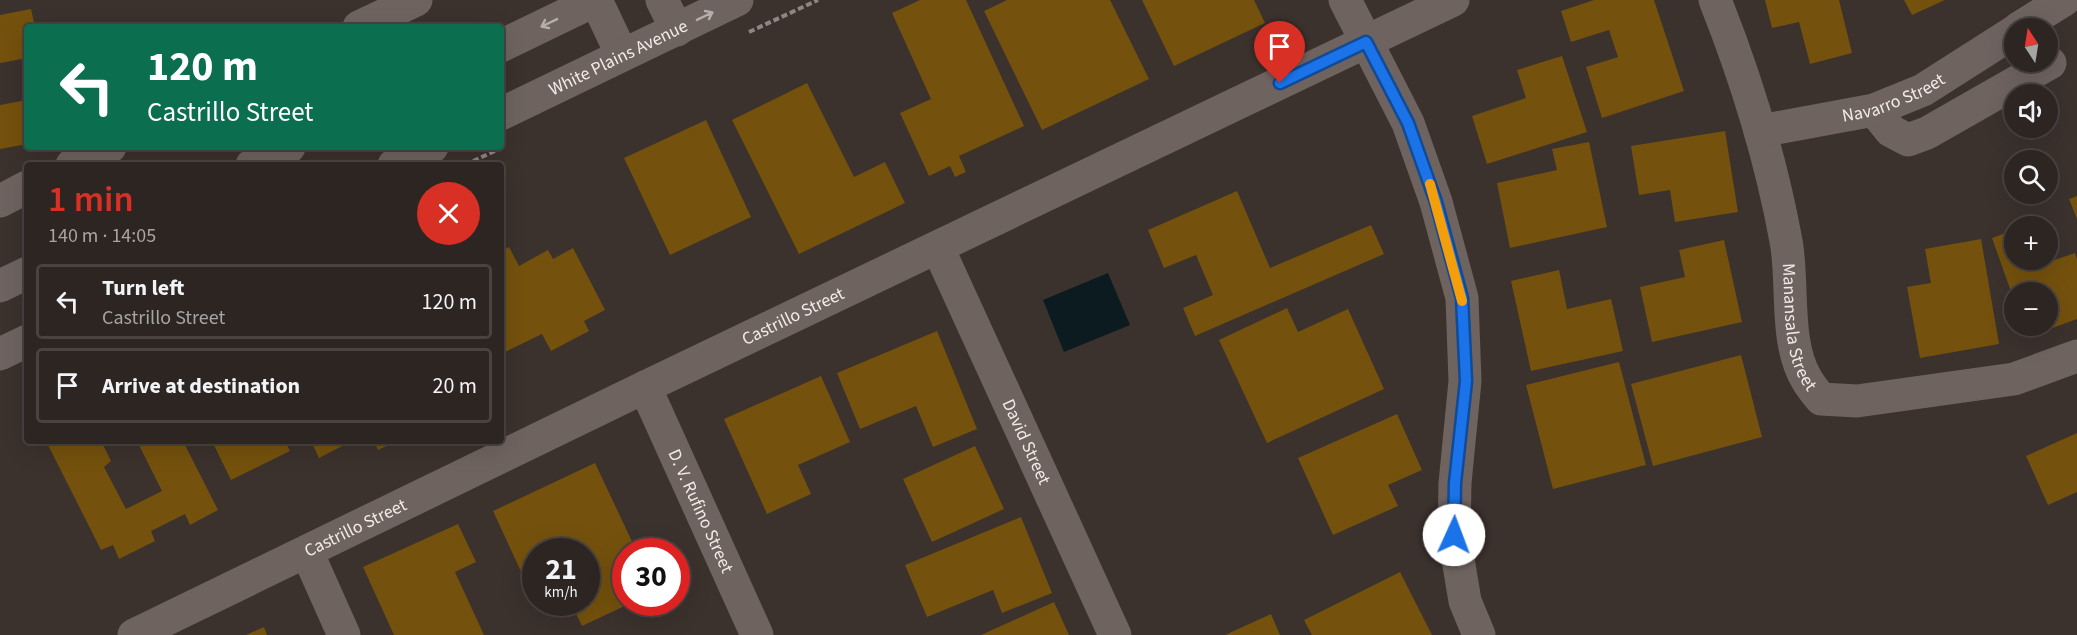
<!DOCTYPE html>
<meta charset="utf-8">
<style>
body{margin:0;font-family:"Source Sans 3",sans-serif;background:#342d2a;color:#f1f3f6;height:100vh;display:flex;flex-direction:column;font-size:22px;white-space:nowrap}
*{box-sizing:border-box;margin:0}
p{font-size:20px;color:#a6a5a5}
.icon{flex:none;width:33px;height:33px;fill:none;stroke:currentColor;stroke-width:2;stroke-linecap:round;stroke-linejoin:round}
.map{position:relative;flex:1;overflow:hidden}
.details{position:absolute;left:24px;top:162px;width:480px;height:282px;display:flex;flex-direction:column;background:#2c2522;border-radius:6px;box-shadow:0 6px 24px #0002,0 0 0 2px #484240}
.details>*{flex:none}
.banner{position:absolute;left:24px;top:24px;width:480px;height:126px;border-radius:6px;box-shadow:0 6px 24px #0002,0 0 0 2px #484240;background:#0b6e4f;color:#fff;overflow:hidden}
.needle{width:39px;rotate:348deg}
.controls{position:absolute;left:2004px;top:18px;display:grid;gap:12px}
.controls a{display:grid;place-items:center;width:54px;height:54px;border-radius:50%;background:#2c2522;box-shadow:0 6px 24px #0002,0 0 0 2px #484240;font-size:30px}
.speed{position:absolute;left:522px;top:538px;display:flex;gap:12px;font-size:30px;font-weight:700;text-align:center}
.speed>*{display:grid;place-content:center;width:78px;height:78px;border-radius:50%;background:#2c2522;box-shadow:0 6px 24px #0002,0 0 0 2px #484240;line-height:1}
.speed small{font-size:15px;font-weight:400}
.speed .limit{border:9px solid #d22;background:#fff;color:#111}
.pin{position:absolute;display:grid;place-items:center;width:51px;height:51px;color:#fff;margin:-62px -26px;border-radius:50% 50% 50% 0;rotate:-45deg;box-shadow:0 0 6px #0007}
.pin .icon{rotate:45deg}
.me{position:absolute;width:66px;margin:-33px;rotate:2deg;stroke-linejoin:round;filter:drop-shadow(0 0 4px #0008)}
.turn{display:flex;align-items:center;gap:21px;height:126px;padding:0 24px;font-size:27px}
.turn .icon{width:78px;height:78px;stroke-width:2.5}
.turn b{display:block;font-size:42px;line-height:51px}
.round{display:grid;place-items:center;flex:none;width:63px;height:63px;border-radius:32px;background:#342d2a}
.summary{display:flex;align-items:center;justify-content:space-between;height:102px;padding:0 24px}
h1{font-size:36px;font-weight:600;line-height:45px;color:#d93025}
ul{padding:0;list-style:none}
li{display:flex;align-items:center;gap:18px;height:75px;margin:0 12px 9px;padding:0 12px;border:3px solid #484240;border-radius:6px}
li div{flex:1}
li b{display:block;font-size:22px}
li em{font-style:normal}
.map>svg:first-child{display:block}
.water{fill:#0c1b20}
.building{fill:#74510d}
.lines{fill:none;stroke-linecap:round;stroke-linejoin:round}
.path{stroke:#8e8683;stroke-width:4;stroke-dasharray:6 3;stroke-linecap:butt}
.street{stroke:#6e635f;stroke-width:33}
.secondary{stroke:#6e635f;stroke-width:33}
.oneway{stroke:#b6aeaa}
.route-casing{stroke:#114b97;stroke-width:15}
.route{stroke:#1a73e8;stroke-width:10}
.slow{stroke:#f59e0b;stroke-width:10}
.labels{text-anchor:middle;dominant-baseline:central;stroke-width:6;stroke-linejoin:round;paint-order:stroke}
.street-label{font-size:18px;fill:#f1ebe8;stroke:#3b312d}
</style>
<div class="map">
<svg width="2077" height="635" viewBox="0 0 2077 635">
<rect width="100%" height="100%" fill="#3b312d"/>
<path class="water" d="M1108,273L1130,325L1064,352L1043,300Z"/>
<path class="building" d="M920,0H966L1024,126L959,156L966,172L955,177L950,166L929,176L900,113L931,99L892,13Z
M1007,0H1110L1149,79L1042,130L984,11Z
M1142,0H1254L1265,23L1174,66Z
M1594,0H1654L1684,91L1602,118L1586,67L1618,57L1609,30L1571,42L1561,11Z
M1765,0H1839L1852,53L1810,64L1799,22L1772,28Z
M1904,0H1945L1912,15Z
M31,9L35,27H27V58L0,63V15Z
M1562,56L1587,132L1487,164L1472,116L1526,98L1517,70Z
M807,83L854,177L885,162L905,203L799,254L732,120Z
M27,100V144L0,149V105Z
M706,120L751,217L670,255L624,158Z
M1725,131L1738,212L1675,222L1670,190L1639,195L1631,146Z
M1589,142L1607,227L1510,248L1497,183L1557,170L1552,149Z
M1237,191L1270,268L1371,225L1384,254L1195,336L1183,308L1213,295L1196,255L1164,268L1148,230Z
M2077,196V219L2069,199Z
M2014,230V260H2045L2046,263L2075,253L2077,259V319L2028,337L2024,326H2048V292H2014V300L1992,238Z
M1981,239L1999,344L1920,358L1907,287L1931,283L1925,249Z
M1724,240L1742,322L1652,342L1640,287L1685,277L1679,250Z
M509,247L519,266L548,250L553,259L573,248L605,310L584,321L589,331L551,351L542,334L501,354V251Z
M1559,270L1567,309L1611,299L1623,351L1531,371L1511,281Z
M1287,308L1298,332L1348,309L1384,389L1267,443L1219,340Z
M937,331L977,429L933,447L916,406L860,429L837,373Z
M1741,355L1762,437L1653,466L1631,384Z
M1619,362L1646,465L1553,489L1526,385Z
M821,376L850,442L798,465L811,494L767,514L724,419Z
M1397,414L1422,470L1388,485L1398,506L1333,535L1298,458Z
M2077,433V492L2048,505L2026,456Z
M46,441H101L111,461L104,467L126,509L162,491L137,441H183L218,510L190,525L185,514L151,531L155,541L119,559L113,545L101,550Z
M212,441H285L290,451L231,480Z
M311,441H347L348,443L319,458Z
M374,441H397L378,450Z
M975,446L1004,509L932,542L903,479Z
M595,463L637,552H626V603H631L582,626L571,603H586V552H536V572L524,578L493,511Z
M1021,517L1052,593L1002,613L993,590L927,617L905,565Z
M458,524L476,562L455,572L484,635H394L363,567Z
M1400,572L1432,635H1312L1304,620Z
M1054,602L1069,635H981Z
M1271,614L1280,635H1225Z
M264,627L267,635H246Z"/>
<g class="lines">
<path class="path" d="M749,32L818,0
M465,165L505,146"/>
<g class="street">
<path d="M596,0L622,55"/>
<path d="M662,0L677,30"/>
<path d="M1345,0L1408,123L1436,202L1462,298L1465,381L1455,483L1454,535L1465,601L1479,635"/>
<path id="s1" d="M1715,0C1746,78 1771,159 1786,241C1794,283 1784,343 1807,380C1811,387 1816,393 1821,399L1857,401L2014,379L2077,356"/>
<path d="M359,27L416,0"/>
<path d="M2019,28L2064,0"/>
<path d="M1874,110L1891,131L1908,140L1927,133L2050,63"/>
<path id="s2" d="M1760,131L1874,110L1923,90L2014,32"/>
<path d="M72,165L110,147"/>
<path d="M0,201L27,187"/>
<path id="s3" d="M938,248L1115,635"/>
<path id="s4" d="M645,387L757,635"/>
<path d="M307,552L344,635"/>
<path id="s5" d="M134,635L645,387L1453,0"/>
</g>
<g class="secondary">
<path d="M501,46L596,0"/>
<path id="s6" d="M501,114L737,0"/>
<path d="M252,165L289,147"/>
<path d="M394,165L432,147"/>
<path d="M0,286L27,273"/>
<path d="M0,354L27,341"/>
</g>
</g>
<defs><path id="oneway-shaft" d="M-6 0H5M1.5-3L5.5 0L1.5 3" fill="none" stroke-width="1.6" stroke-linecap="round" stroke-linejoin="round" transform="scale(1.5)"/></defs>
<g class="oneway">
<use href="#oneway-shaft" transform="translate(705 16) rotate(-26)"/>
<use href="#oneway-shaft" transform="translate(549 23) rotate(154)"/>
</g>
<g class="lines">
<g class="route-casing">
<path id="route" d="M1280,83L1366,42L1408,123L1436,202L1462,298L1466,381L1455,483L1454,535"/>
</g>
<use href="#route" class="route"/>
<path class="slow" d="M1430,184L1462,301"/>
</g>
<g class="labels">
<g class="street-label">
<text stroke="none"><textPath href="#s6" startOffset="130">White Plains Avenue</textPath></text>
<text stroke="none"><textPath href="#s2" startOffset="138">Navarro Street</textPath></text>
<text stroke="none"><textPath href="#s5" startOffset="732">Castrillo Street</textPath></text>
<text stroke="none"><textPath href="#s1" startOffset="339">Manansala Street</textPath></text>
<text stroke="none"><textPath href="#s3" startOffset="213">David Street</textPath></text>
<text stroke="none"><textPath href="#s4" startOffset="136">D. V. Rufino Street</textPath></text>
<text stroke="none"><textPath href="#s5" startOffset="246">Castrillo Street</textPath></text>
</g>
</g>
</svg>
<div class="controls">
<a><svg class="needle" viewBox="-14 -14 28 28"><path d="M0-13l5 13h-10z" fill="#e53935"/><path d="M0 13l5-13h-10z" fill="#a6a5a5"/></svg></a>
<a><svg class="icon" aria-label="sound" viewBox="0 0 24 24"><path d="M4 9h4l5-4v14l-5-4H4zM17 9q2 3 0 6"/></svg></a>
<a><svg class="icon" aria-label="search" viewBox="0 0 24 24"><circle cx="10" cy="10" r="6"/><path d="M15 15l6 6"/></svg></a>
<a>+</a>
<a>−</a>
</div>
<div class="speed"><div>21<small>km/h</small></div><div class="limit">30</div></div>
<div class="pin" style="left:1280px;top:83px;background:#d93025"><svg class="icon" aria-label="arrive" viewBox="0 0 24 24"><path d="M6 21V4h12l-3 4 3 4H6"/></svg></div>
<svg class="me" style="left:1454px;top:535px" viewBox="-20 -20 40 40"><circle r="19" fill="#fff"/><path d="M0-13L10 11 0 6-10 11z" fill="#1a73e8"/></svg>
<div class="banner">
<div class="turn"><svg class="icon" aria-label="left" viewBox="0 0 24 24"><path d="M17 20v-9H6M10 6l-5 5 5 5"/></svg><div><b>120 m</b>Castrillo Street</div></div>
</div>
<section class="details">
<div class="summary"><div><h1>1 min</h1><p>140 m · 14:05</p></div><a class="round" style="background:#d93025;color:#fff"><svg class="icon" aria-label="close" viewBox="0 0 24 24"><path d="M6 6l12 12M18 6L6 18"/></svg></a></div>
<ul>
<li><svg class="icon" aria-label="left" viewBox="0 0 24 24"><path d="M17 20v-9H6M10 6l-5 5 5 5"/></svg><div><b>Turn left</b><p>Castrillo Street</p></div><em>120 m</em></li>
<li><svg class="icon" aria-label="arrive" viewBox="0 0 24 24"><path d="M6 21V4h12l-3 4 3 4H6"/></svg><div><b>Arrive at destination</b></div><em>20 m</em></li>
</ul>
</section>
</div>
